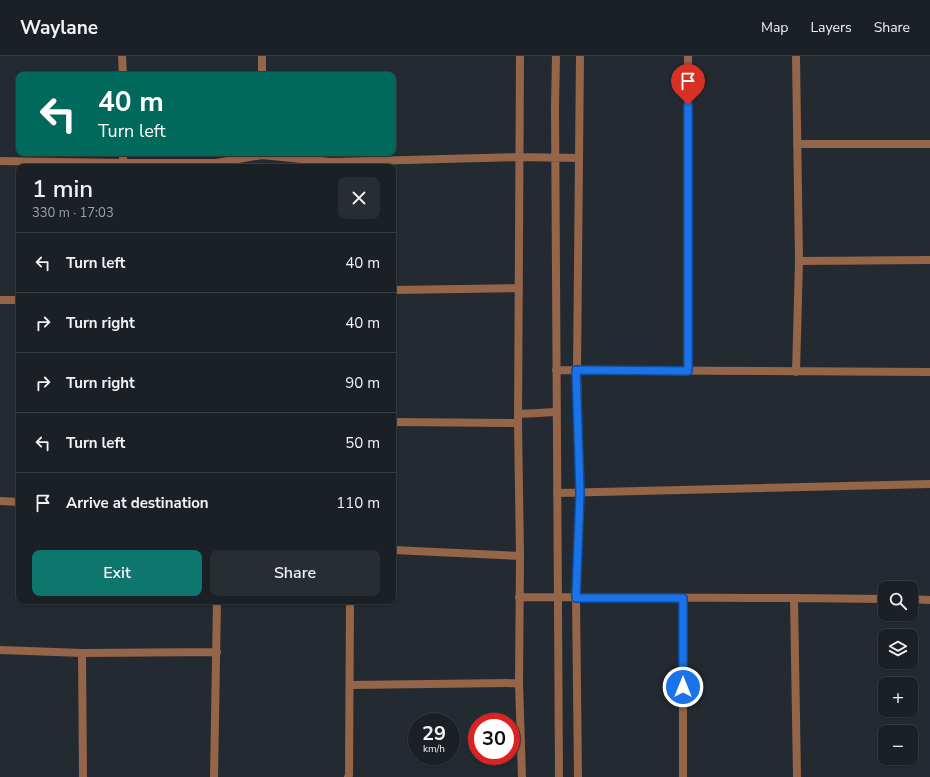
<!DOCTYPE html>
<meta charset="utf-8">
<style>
body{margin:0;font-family:"Nunito Sans",sans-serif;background:#272d32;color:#f1f3f6;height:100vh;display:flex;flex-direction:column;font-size:15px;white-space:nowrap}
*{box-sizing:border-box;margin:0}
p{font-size:13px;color:#9fa3a7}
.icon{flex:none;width:22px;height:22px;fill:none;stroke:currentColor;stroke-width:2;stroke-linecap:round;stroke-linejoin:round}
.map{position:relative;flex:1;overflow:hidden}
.sheet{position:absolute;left:16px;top:108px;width:380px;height:440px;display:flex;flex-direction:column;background:#1a2025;border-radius:8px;box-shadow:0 1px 3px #0004,0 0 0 1px #383e42}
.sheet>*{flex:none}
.top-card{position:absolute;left:16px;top:16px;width:380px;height:84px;border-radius:8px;box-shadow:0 1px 3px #0004,0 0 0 1px #383e42;background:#00695c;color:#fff;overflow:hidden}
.controls{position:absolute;left:878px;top:525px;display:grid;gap:8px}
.controls a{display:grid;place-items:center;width:40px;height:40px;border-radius:8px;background:#1a2025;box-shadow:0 1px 3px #0004,0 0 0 1px #383e42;font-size:20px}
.speed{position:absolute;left:408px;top:657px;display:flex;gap:8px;font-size:20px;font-weight:700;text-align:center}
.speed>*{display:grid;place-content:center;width:52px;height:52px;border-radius:50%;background:#1a2025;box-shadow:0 1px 3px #0004,0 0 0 1px #383e42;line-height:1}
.speed small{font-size:10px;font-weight:400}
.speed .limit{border:6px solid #d22;background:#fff;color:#111}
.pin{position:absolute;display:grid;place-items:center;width:34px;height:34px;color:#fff;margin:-41px -17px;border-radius:50% 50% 50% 0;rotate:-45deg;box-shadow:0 0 4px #0007}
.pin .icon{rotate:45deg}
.me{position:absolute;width:44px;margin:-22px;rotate:0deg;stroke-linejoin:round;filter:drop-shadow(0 0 3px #0008)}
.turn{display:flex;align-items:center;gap:14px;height:84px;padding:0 16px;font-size:18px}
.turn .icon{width:52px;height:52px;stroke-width:2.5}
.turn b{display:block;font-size:28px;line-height:34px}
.round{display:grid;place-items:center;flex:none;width:42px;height:42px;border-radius:8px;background:#272d32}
.head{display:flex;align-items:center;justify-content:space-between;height:68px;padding:0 16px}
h1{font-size:24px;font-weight:600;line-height:30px}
.button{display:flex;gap:8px;margin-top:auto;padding:8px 16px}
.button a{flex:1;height:46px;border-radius:8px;background:#0f766e;color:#fff;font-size:16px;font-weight:600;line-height:46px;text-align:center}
.button a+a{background:#272d32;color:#f1f3f6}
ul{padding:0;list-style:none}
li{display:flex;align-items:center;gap:12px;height:60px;padding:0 16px;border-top:1px solid #383e42}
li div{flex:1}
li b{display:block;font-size:15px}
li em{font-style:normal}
header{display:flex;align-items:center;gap:24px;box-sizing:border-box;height:56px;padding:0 20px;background:#1a2025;border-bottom:1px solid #383e42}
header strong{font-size:19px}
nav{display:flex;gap:22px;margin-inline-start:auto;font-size:14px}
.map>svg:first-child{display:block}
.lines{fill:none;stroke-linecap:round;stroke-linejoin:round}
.street{stroke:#956549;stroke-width:8}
.route-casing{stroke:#114b97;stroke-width:10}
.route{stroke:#1a73e8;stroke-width:7}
</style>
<header>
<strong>Waylane</strong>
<nav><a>Map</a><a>Layers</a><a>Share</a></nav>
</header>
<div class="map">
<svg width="930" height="721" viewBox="0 0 930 721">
<rect width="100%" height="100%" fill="#232a31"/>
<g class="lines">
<path class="street" d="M122,0L123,19
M520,0L518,367L520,500L519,627L522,721
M556,0L555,50L559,721
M688,0V315
M796,0L799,205
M262,19V0
M797,88H930
M123,97V107
M0,105L123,107H216L262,99L331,106L519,101L578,102
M393,234L519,232
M0,244H19
M556,314L930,316
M796,316L799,205L930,204
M519,358L556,356
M393,366L518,367
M557,437L930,428
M0,445L19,446
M393,494L520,500
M519,541L794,542
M683,542V721
M911,543L930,544
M0,594L82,597L217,596
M82,597L83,721
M350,629L519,627
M214,721L217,545
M348,721L349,719L350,545
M578,721L576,541L580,437L577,314L580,0
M797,721L794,542L885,543"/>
</g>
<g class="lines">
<g class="route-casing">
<path id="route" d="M683,631V542H576L580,437L576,314L688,315V49"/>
</g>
<use href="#route" class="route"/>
</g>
</svg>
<div class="controls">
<a><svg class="icon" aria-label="search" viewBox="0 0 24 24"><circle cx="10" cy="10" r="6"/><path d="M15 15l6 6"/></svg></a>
<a><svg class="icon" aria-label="layers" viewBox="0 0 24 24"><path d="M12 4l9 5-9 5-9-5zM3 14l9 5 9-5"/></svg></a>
<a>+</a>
<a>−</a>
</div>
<div class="speed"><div>29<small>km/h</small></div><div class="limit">30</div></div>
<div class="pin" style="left:688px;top:49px;background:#d93025"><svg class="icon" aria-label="arrive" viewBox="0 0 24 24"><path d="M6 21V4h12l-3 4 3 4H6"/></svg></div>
<svg class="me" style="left:683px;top:631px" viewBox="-20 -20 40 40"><circle r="17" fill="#1a73e8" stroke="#fff" stroke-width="3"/><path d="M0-11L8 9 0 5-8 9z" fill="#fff"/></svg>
<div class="top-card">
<div class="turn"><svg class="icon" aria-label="left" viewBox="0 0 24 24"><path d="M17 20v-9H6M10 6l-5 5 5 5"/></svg><div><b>40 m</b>Turn left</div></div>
</div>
<section class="sheet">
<div class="head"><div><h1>1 min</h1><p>330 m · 17:03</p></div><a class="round"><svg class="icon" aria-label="close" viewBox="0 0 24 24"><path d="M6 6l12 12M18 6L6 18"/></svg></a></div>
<ul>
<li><svg class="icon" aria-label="left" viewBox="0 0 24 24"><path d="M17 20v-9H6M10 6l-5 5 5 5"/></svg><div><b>Turn left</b></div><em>40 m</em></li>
<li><svg class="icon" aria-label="right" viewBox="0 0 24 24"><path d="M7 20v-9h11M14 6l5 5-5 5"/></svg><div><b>Turn right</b></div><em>40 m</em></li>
<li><svg class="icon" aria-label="right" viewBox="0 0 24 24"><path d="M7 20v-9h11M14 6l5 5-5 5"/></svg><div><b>Turn right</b></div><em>90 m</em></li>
<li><svg class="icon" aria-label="left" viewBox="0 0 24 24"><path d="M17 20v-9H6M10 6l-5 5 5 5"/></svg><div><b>Turn left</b></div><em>50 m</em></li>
<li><svg class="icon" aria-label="arrive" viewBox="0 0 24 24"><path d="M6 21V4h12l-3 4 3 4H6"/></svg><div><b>Arrive at destination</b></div><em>110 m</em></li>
</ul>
<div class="button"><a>Exit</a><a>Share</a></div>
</section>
</div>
